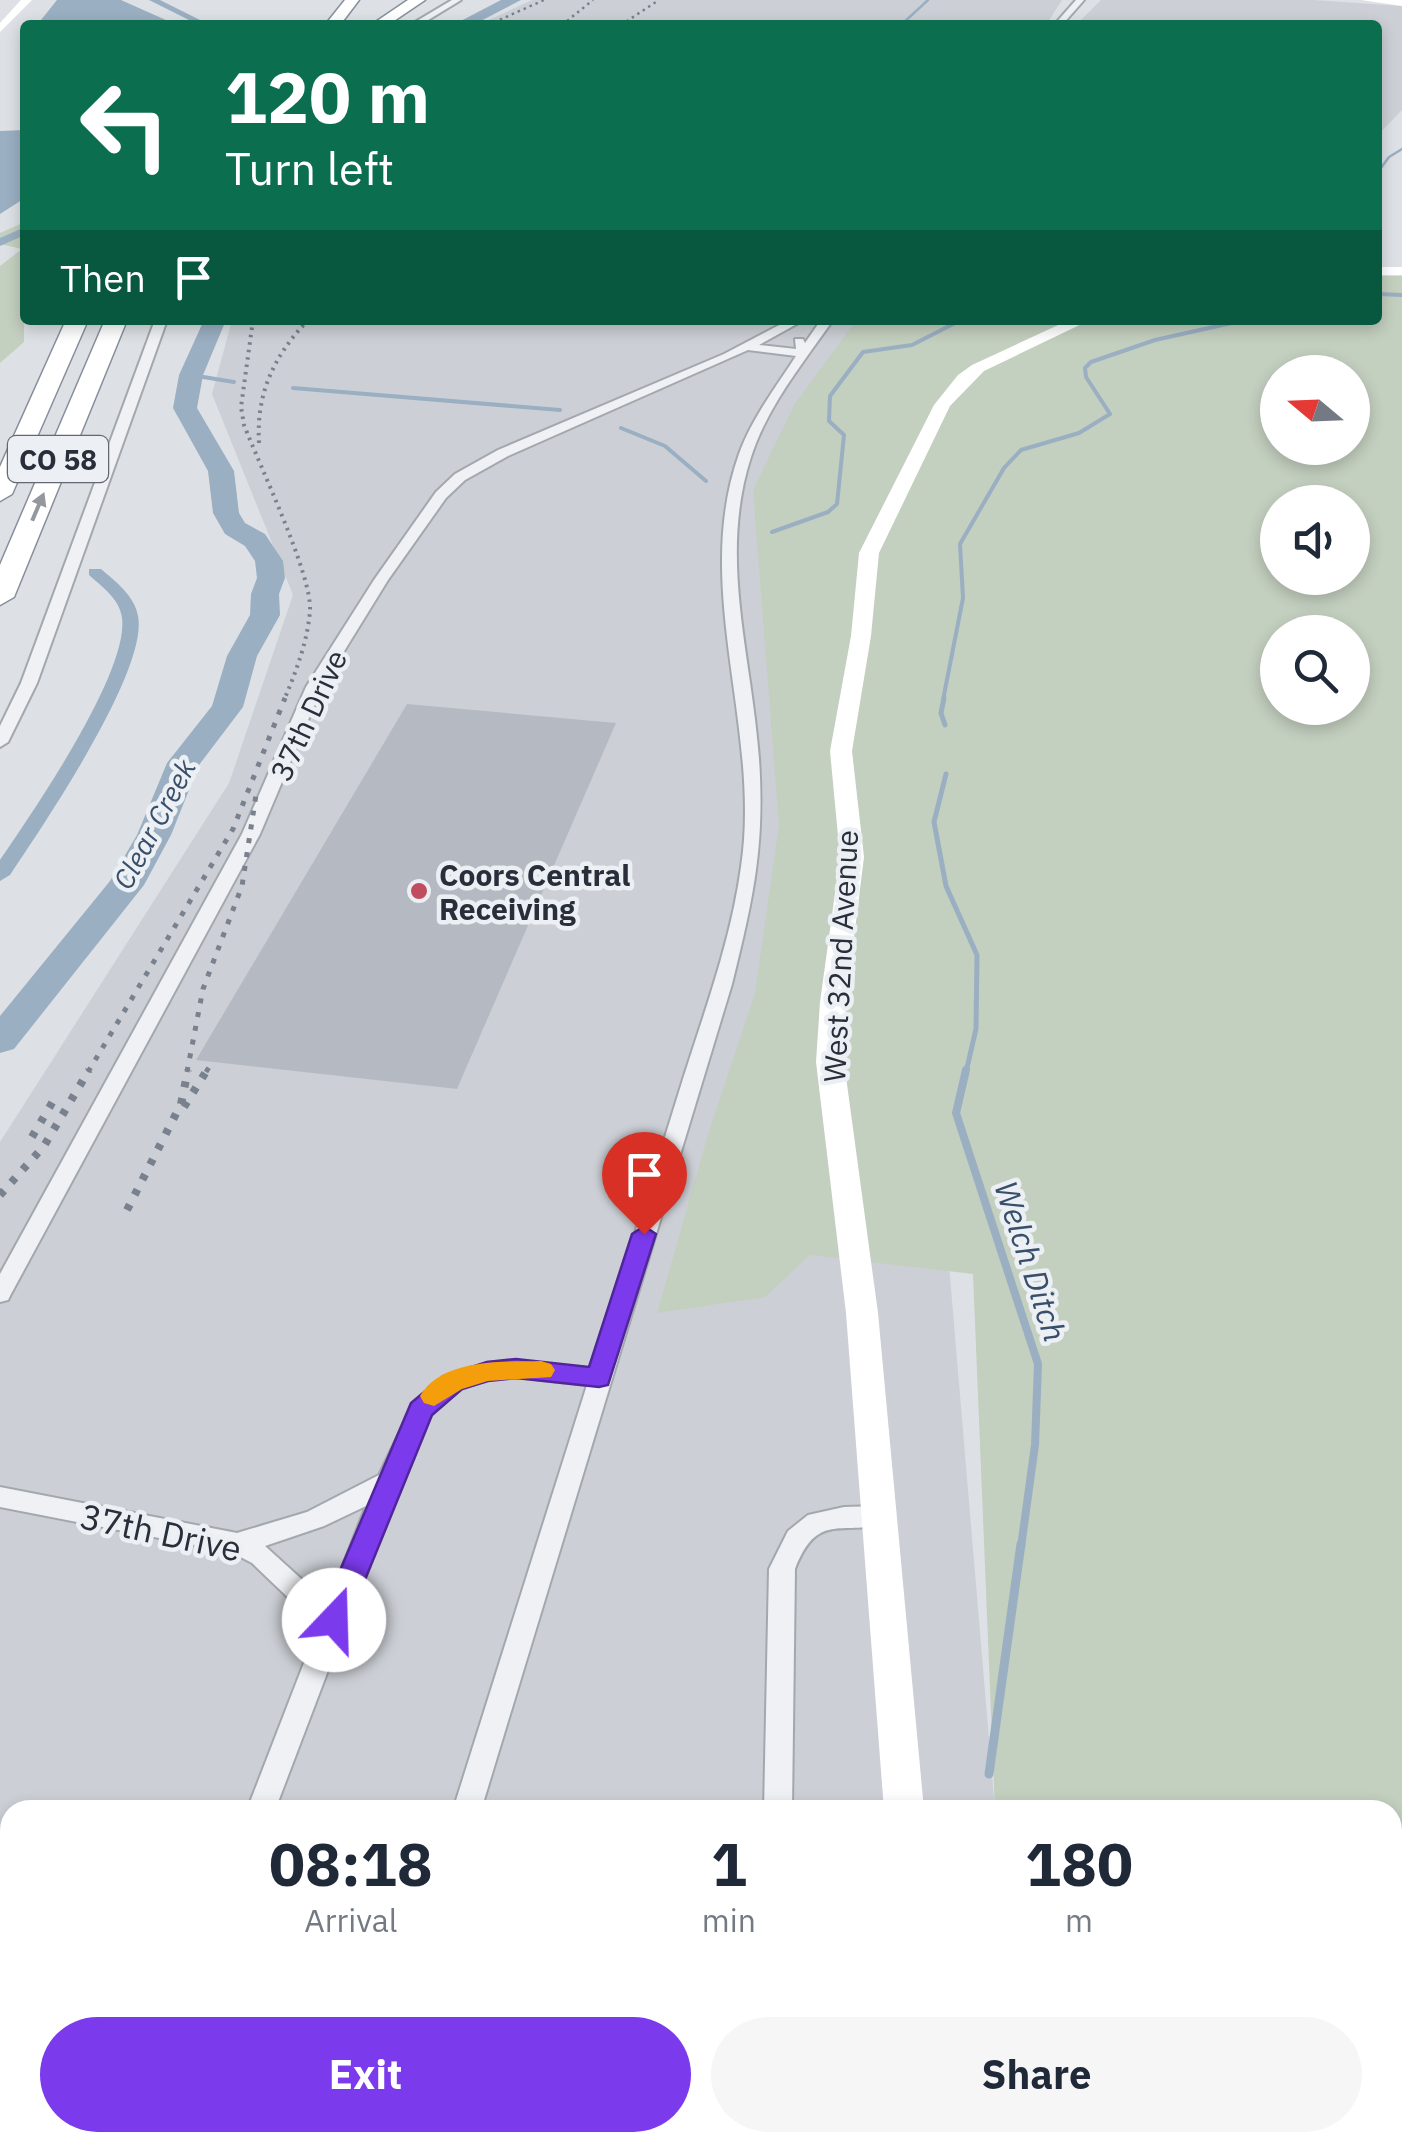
<!DOCTYPE html>
<style>
body{margin:0;font-family:"IBM Plex Sans",sans-serif;background:#f6f6f7;color:#1f2937;height:100vh;display:flex;flex-direction:column;font-size:38px;white-space:nowrap}
*{box-sizing:border-box;margin:0}
p{font-size:32px;color:#747a83}
.icon{flex:none;width:55px;height:55px;fill:none;stroke:currentColor;stroke-width:2;stroke-linecap:round;stroke-linejoin:round}
.map{position:relative;flex:1;overflow:hidden}
.panel{position:absolute;left:0px;top:1800px;width:1402px;height:352px;display:flex;flex-direction:column;background:#fff;border-radius:30px 30px 0 0;box-shadow:0 5px 15px #0003}
.panel>*{flex:none}
.guide{position:absolute;left:20px;top:20px;width:1362px;height:305px;border-radius:10px;box-shadow:0 5px 15px #0003;background:#0b6e4f;color:#fff;overflow:hidden}
.needle{width:65px;rotate:289deg}
.fabs{position:absolute;left:1260px;top:355px;display:grid;gap:20px}
.fabs a{display:grid;place-items:center;width:110px;height:110px;border-radius:50%;background:#fff;box-shadow:0 5px 15px #0003;font-size:50px}
.pin{position:absolute;display:grid;place-items:center;width:85px;height:85px;color:#fff;margin:-102px -42px;border-radius:50% 50% 50% 0;rotate:-45deg;box-shadow:0 0 10px #0007}
.pin .icon{rotate:45deg}
.me{position:absolute;width:110px;margin:-55px;rotate:21deg;stroke-linejoin:round;filter:drop-shadow(0 0 8px #0008)}
.turn{display:flex;align-items:center;gap:35px;height:210px;padding:0 40px;font-size:45px}
.turn .icon{width:130px;height:130px;stroke-width:2.5}
.turn b{display:block;font-size:70px;line-height:85px}
.then{display:flex;align-items:center;height:95px;padding:0 40px;background:#0003;gap:20px;font-size:38px}
.eta{display:flex;justify-content:space-evenly;align-items:center;height:170px;text-align:center}
.eta b{font-size:60px;font-weight:800;line-height:70px}
.button{display:flex;gap:20px;margin-top:auto;padding:20px 40px}
.button a{flex:1;height:115px;border-radius:60px;background:#7c3aed;color:#fff;font-size:40px;font-weight:800;line-height:115px;text-align:center}
.button a+a{background:#f6f6f7;color:#1f2937}
.map>svg:first-child{display:block}
.built{fill:#ccd0d6}
.green{fill:#c3cfbf;fill-rule:evenodd}
.water{fill:#9bafc2}
.lines{fill:none;stroke-linecap:round;stroke-linejoin:round}
.stream-far4{stroke:#9bafc2;stroke-width:2.5}
.stream-far3{stroke:#9bafc2;stroke-width:4}
.stream-far2{stroke:#9bafc2;stroke-width:5}
.stream-far1{stroke:#9bafc2;stroke-width:8}
.stream{stroke:#9bafc2;stroke-width:9}
.canal{fill:#9bafc2;fill-rule:evenodd}
.river{fill:#9bafc2;fill-rule:evenodd}
.building{fill:#b5bac2}
.street-casing{stroke:#a3a8ae;stroke-width:4}
.highway-casing{stroke:#868f9b;stroke-width:3}
.street{fill:#eff1f4;fill-rule:evenodd}
.secondary{fill:#fff;fill-rule:evenodd}
.highway{fill:#fff;fill-rule:evenodd}
.rail-far3{stroke:#78818d;stroke-width:2.5;stroke-dasharray:2.5 4;stroke-linecap:butt}
.rail-far2{stroke:#78818d;stroke-width:4;stroke-dasharray:2.5 5;stroke-linecap:butt}
.rail-far1{stroke:#78818d;stroke-width:5;stroke-dasharray:5 9;stroke-linecap:butt}
.rail{stroke:#78818d;stroke-width:8;stroke-dasharray:6 11;stroke-linecap:butt}
.oneway{fill:#94979c}
.route{fill:#7c3aed;stroke:#51269a;stroke-width:2.5}
.slow{fill:#f59e0b}
.poi-dot{fill:#c04d60;stroke:#eceff3;stroke-width:4}
.labels{text-anchor:middle;dominant-baseline:central;stroke-width:9;stroke-linejoin:round;paint-order:stroke}
.shield{fill:#eceff3;stroke:#636972;stroke-width:2.5}
.shield-label{font-size:28px;font-weight:bold;fill:#282f3a}
.far-water-label{font-size:28px;font-style:italic;fill:#374f6a;stroke:#eceff3}
.street-label{font-size:30px;fill:#282f3a;stroke:#eceff3}
.poi-label{font-size:30px;font-weight:bold;fill:#282f3a;stroke:#eceff3;text-anchor:start}
.water-label{font-size:32px;font-style:italic;fill:#374f6a;stroke:#eceff3}
.near-street-label{font-size:35px;fill:#282f3a;stroke:#eceff3}
</style>
<div class="map">
<svg width="1402" height="2151" viewBox="0 0 1402 2151">
<rect width="100%" height="100%" fill="#dde1e5"/>
<path class="built" d="M532,0H1062L1046,25H478Z
M1101,0H1313L1402,6V110L1378,135V25H1076Z
M232,320H1032L898,660L995,1810H10V2142H1023L1024,2151H0V1142L229,783L293,595L212,394Z"/>
<path class="green" d="M25,222L24,342L0,363V266L22,249L0,244V233Z
M1378,276H1402V2151H1026L1025,2143L1392,2142V1810H995L973,1274L810,1255L765,1297L657,1313L709,1131L755,993L779,825L753,490L794,405L856,320H1378ZM1278,372H1352V448H1278ZM1278,502H1352V578H1278ZM1278,632H1352V708H1278Z"/>
<path class="water" d="M57,0H121L177,25H37Z
M25,130V198L0,214V131Z"/>
<g class="lines">
<path class="stream-far4" d="M901,25L928,0
M1378,172L1389,157L1402,149"/>
<path class="stream-far3" d="M1378,294L1402,295
M191,375L234,382
M293,388L560,410
M621,428L665,446L706,481
M772,532L828,512L837,504L844,435L829,421L830,396L863,352L912,345L961,320
M943,700L963,598L960,544L1004,468L1021,450L1079,433L1110,414L1086,377L1085,368L1091,362L1155,340L1245,320"/>
<path class="stream-far2" d="M944,698L941,713L945,725
M946,774L934,822L946,886L977,955L976,1029L966,1072"/>
<path class="stream-far1" d="M966,1070L956,1113L1038,1364L1035,1445L1021,1547"/>
<path class="stream" d="M989,1774L1021,1544"/>
<path class="canal" d="M149,0H160L210,25H199Z
M25,227V235L0,246V238Z
M89,569H101C115,581 135,596 138,616C149,670 42,827 10,875L0,881V860C32,813 129,673 122,618C120,599 102,587 89,575Z"/>
<path class="river" d="M501,0H521L473,25H453Z
M204,320H226L203,375L197,408L234,471L239,513L245,523L265,534L283,561L285,578L279,594L280,615L257,656L243,707L199,765L171,835L144,885L14,1049L0,1053V1016L110,881L137,835L167,763L212,706L227,656L250,615L251,594L257,578L255,561L245,546L225,534L213,513L208,471L173,408L179,375Z"/>
</g>
<path class="building" d="M407,704L616,723L457,1089L196,1060Z"/>
<g class="lines">
<g class="street-casing">
<path id="street" d="M452,0H461L420,25H410Z
M1076,0H1084L1062,25H1054Z
M155,320H167L37,683L8,742L0,747V726L21,683Z
M789,320H804L759,345L796,349L795,339H803L805,343L821,320H833C803,363 767,407 751,457C718,558 752,657 759,759C765,846 753,900 732,984L481,1810H453L587,1385L515,1377L489,1379L461,1389L431,1415L400,1481L275,1810H247L307,1655L298,1607L252,1563L231,1552L0,1507V1487L237,1533L307,1512L379,1475L413,1404L445,1377L487,1363L515,1361L592,1369C623,1272 653,1176 683,1079C705,1010 731,940 741,867C762,730 691,588 739,454C752,418 776,387 796,356L748,350L508,456L465,480L446,498L388,580L322,687L260,834L11,1294L8,1300L0,1302V1274L242,834L306,687L374,580L436,492L455,474L498,450L724,354ZM366,1506L325,1611L319,1595L265,1546L324,1526Z
M878,1506L887,1509L891,1516L887,1523C842,1537 818,1510 795,1569L792,1810H764L769,1569L788,1531L808,1515L844,1507Z
M117,2142H149L146,2151H114Z
M347,2142H379L376,2151H344Z
M756,2142H788L787,2151H755Z"/>
</g>
<g class="highway-casing">
<path id="highway" d="M345,0H359L340,25H325Z
M408,0H425L388,25H371Z
M66,320H88L12,494L0,501V467Z
M105,320H127L14,597L0,605V565Z"/>
</g>
<use href="#street" class="street"/>
<path class="secondary" d="M21,0H32L0,32V23Z
M1361,0H1402V6Z
M1378,267H1402V275H1378Z
M1069,320H1090L984,371L950,406L879,553L871,636L852,751L864,857L846,1002L844,1062L878,1313L924,1810H884L846,1313L816,1062L820,1002L840,857L830,751L851,636L859,553L934,405L958,375L972,365Z
M912,2142H956L957,2151H913Z"/>
<use href="#highway" class="highway"/>
<path class="rail-far3" d="M488,25L544,0
M562,25L593,0
M621,25L659,0"/>
<path class="rail-far2" d="M253,320L241,407L244,425C259,464 312,575 310,610C308,640 296,672 284,700
M259,443C256,393 274,356 308,320"/>
<path class="rail-far1" d="M88,1072L233,829L285,698
M187,1072L203,989L242,886L256,795
M206,1072L213,1061"/>
<path class="rail" d="M184,1107L207,1070
M32,1137L56,1096
M0,1195L44,1146L89,1070
M127,1210L181,1104L188,1070"/>
</g>
<defs><path id="oneway-solid" d="M-6-.8H1V-3.2L6.5 0L1 3.2V.8H-6Z" transform="scale(2.5)"/></defs>
<use class="oneway" href="#oneway-solid" transform="translate(38 507) rotate(-67)"/>
<path class="route" d="M644,1226L656,1234L608,1385L599,1387L516,1378L488,1381L462,1389L432,1415L345,1629L334,1633L323,1629L319,1620L411,1403L443,1376L487,1362L516,1359L589,1367L632,1234Z"/>
<path class="slow" d="M541,1361L551,1364L555,1370L551,1377L488,1381L462,1389L434,1406L424,1403L420,1396C442,1358 504,1362 541,1361Z"/>
<circle class="poi-dot" cx="419" cy="891" r="10"/>
<g class="labels">
<rect class="shield" x="8" y="436" width="100" height="46" rx="8"/>
<g class="shield-label">
<text x="58" y="459">CO 58</text>
</g>
<g class="far-water-label">
<text transform="translate(154 824) rotate(-62)">Clear Creek</text>
</g>
<g class="street-label">
<text transform="translate(308 715) rotate(-65)">37th Drive</text>
<text transform="translate(840 956) rotate(-87)">West 32nd Avenue</text>
</g>
<g class="poi-label">
<text x="439" y="874">Coors Central<tspan x="439" dy="34">Receiving</tspan></text>
</g>
<g class="water-label">
<text transform="translate(1031 1261) rotate(72)">Welch Ditch</text>
</g>
<g class="near-street-label">
<text transform="translate(161 1532) rotate(12)">37th Drive</text>
</g>
</g>
</svg>
<div class="fabs">
<a><svg class="needle" viewBox="-14 -14 28 28"><path d="M0-13l5 13h-10z" fill="#e53935"/><path d="M0 13l5-13h-10z" fill="#747a83"/></svg></a>
<a><svg class="icon" aria-label="sound" viewBox="0 0 24 24"><path d="M4 9h4l5-4v14l-5-4H4zM17 9q2 3 0 6"/></svg></a>
<a><svg class="icon" aria-label="search" viewBox="0 0 24 24"><circle cx="10" cy="10" r="6"/><path d="M15 15l6 6"/></svg></a>
</div>
<div class="pin" style="left:644px;top:1234px;background:#d93025"><svg class="icon" aria-label="arrive" viewBox="0 0 24 24"><path d="M6 21V4h12l-3 4 3 4H6"/></svg></div>
<svg class="me" style="left:334px;top:1620px" viewBox="-20 -20 40 40"><circle r="19" fill="#fff"/><path d="M0-13L10 11 0 6-10 11z" fill="#7c3aed"/></svg>
<div class="guide">
<div class="turn"><svg class="icon" aria-label="left" viewBox="0 0 24 24"><path d="M17 20v-9H6M10 6l-5 5 5 5"/></svg><div><b>120 m</b>Turn left</div></div>
<div class="then">Then<svg class="icon" aria-label="arrive" viewBox="0 0 24 24"><path d="M6 21V4h12l-3 4 3 4H6"/></svg></div>
</div>
<section class="panel">
<div class="eta">
<div><b>08:18</b><p>Arrival</p></div>
<div><b>1</b><p>min</p></div>
<div><b>180</b><p>m</p></div>
</div>
<div class="button"><a>Exit</a><a>Share</a></div>
</section>
</div>
